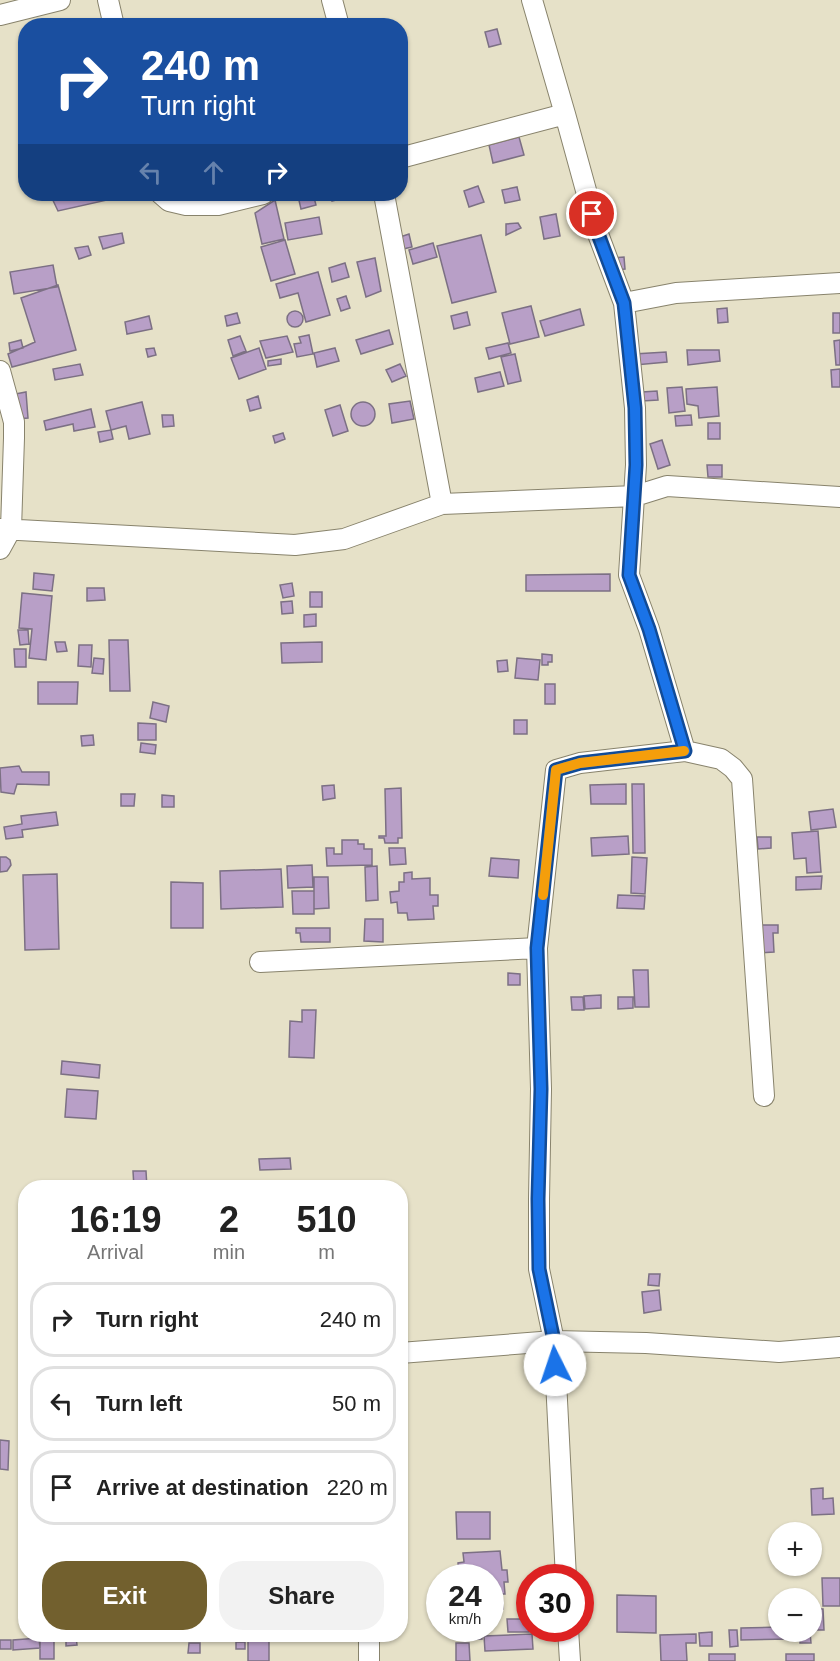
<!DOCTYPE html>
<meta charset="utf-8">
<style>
body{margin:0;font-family:Helvetica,sans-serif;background:#f2f2f2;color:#222;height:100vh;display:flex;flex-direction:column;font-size:22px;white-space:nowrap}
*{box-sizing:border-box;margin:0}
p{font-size:20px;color:#767676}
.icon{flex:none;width:33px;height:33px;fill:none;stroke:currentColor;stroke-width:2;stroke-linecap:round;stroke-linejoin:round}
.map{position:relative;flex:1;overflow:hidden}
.details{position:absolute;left:18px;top:1180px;width:390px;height:462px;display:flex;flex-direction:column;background:#fff;border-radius:24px;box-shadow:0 2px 4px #0004}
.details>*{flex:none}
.top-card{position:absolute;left:18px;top:18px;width:390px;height:183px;border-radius:24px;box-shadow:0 2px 4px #0004;background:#1a4fa0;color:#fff;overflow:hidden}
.fabs{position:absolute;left:768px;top:1522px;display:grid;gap:12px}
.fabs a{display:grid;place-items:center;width:54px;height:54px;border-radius:50%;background:#fff;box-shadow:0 2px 4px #0004;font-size:30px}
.speed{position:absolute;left:426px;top:1564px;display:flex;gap:12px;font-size:30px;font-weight:700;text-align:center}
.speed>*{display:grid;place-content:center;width:78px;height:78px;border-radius:50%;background:#fff;box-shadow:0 2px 4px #0004;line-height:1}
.speed small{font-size:15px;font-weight:400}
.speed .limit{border:9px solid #d22;background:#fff;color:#111}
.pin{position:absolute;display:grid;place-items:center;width:51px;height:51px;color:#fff;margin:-26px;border:3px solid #fff;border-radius:50%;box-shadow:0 2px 6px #0007}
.me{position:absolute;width:66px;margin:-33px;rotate:356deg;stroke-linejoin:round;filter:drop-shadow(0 0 4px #0008)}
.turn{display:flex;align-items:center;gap:21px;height:126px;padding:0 24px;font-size:27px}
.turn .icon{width:78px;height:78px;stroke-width:2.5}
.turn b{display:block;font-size:42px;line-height:51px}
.lanes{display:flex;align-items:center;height:57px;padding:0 24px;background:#0003;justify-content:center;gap:30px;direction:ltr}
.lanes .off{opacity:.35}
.eta{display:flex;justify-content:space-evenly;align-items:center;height:102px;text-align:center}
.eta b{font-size:36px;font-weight:600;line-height:42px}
.primary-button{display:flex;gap:12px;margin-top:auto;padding:12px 24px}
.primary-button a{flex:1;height:69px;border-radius:24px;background:#72602e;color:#fff;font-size:24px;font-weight:600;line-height:69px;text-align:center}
.primary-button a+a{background:#f2f2f2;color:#222}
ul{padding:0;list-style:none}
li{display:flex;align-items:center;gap:18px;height:75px;margin:0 12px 9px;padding:0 12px;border:3px solid #e0e0e0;border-radius:24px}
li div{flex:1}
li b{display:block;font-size:22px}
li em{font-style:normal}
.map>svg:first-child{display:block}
.building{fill:#b89fc7;stroke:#7c7084;stroke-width:1.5}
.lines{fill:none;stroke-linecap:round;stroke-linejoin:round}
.street-casing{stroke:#88836c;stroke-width:22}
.street{stroke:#fff;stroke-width:20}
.route-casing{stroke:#114b97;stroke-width:15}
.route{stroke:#1a73e8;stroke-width:10}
.slow{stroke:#f59e0b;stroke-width:10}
</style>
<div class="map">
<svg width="840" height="1661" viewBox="0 0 840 1661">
<rect width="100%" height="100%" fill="#e6e1c8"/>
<path class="building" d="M497,29L501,44L489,47L485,32Z
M519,137L524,155L493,163L489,145Z
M478,186L484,202L469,207L464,191Z
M517,187L520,200L505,203L502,190Z
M50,194H115L116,198L58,211Z
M308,194H313L316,205L301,209L298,196Z
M330,194H354L355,195L332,201Z
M275,200L284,239L262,244L255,213Z
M556,214L560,236L544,239L540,217Z
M319,217L322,234L288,240L285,223Z
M518,223L521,228L506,235V224Z
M122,233L124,243L103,249L99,237Z
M409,234L412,247L403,249L400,237Z
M481,235L496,292L452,303L437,246Z
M285,240L295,274L271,281L261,247Z
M433,243L437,257L413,264L409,250Z
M88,246L91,255L79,259L75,248Z
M624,257L625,269L613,270L612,258Z
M375,258L381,291L366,297L357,262Z
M345,263L349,277L332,282L329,268Z
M53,265L57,287L14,294L10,272Z
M318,272L330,315L306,322L298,293L280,298L276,284Z
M58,285L76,350L12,367L8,354L35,342L21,298Z
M346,296L350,308L341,311L337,299Z
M531,306L539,337L510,344L502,313Z
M727,308L728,322L718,323L717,309Z
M580,309L584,325L545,336L540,321Z
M287 319a8 8 0 1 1 16 0a8 8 0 1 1-16 0Z
M467,312L470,325L454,329L451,316Z
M237,313L240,323L227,326L225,316Z
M833,313H840V333H833Z
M149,316L152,329L127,334L125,322Z
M389,330L393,344L361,354L356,340Z
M309,335L313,354L297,357L294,344L301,343L299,337Z
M240,336L246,351L233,356L228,340Z
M287,336L293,352L266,358L260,341Z
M21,340L23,348L10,351L9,343Z
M840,340V365H836L834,341Z
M508,343L511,353L489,359L486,348Z
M154,348L156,355L148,357L146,349Z
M259,348L266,369L239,379L231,358Z
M335,348L339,361L317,367L314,353Z
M687,350H719L720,361L688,365Z
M666,352L667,362L635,365L634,354Z
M515,354L521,381L508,384L501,357Z
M281,359V364L268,366V361Z
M80,364L83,375L55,380L53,369Z
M400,364L406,376L392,382L386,370Z
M840,369V387H832L831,370Z
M500,372L504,386L478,392L475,378Z
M682,387L685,411L669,413L667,388Z
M717,387L719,416L699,418L698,406L687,404L686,389Z
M657,391L658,400L642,401V392Z
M26,392L28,418L17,419L15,394Z
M258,396L261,408L250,411L247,400Z
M410,401L414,419L392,423L389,404Z
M351 414a12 12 0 1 1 24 0a12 12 0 1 1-24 0Z
M142,402L150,434L129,439L126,426L111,430L106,411Z
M340,405L348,431L333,436L325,410Z
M91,409L95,427L74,431L73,424L46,430L44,421Z
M162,415H173L174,426L163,427Z
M691,415L692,425L676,426L675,416Z
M708,423H720V439H708Z
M111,430L113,439L100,442L98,432Z
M283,433L285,439L275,443L273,436Z
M662,440L670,465L658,469L650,444Z
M707,465H722V477H708Z
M34,573L54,575L52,591L33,589Z
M610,574V591H526V575Z
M292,583L294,596L283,598L280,585Z
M87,588H104L105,600L87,601Z
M310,592H322V607H310Z
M22,593L52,596L46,660L29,658L32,629L19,628Z
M292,601L293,613L282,614L281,602Z
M316,614V626L304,627V615Z
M18,630H28L29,644L20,645Z
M109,640H128L130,691H110Z
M55,642H65L67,651L57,652Z
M322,642V662L282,663L281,643Z
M79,645H92L91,667L78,666Z
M14,649H26V667H15Z
M542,654L552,655V662H548V665H542Z
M94,658L104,659L103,674L92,673Z
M517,658L540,660L538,680L515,678Z
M507,660L508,671L498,672L497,661Z
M38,682H78L77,704H38Z
M545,684H555V704H545Z
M153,702L169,706L166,722L150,718Z
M514,720H527V734H514Z
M138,723L156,724V740H138Z
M93,735L94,745L82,746L81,736Z
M141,743L156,745L155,754L140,752Z
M19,766L22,772H49V785L17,784L14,794L1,792L0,768Z
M626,784V804H591L590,785Z
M632,784H644L645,853H633Z
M334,785L335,798L323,800L322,786Z
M401,788L402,838H398V843H385L384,838H379V836H386L385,789Z
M121,794H135L134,806H121Z
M162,795L174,796V807H162Z
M833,809L836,827L811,830L809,812Z
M56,812L58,825L22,830L23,837L6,839L4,827L22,824L21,816Z
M818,831L821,872L807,873L806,858L794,859L792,833Z
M628,836L629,854L592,856L591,838Z
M757,837H771V848L758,849Z
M342,840H358V844H364V849H372V865L327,866L326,848H334V854H342Z
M389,848H405L406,864L390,865Z
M0,857H6L10,860L11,865L7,871L0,872Z
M632,857L647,858L645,894L631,893Z
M491,858L519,860L518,878L489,876Z
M312,865L313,887L288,888L287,866Z
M377,866L378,900L366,901L365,867Z
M281,869L283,907L221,909L220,871Z
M412,872V879L430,878V895H438V906H433L434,919L408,920L407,913H398L397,902L391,903L390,892L399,891V882H404V873Z
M57,874L59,949L25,950L23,875Z
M822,876L821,889L796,890V877Z
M314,877H328L329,908L314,909Z
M171,882L203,883V928H171Z
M292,891H314V914H293Z
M618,895L645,896L644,909L617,908Z
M365,919H383V942L364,941Z
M759,925H778V933H773L774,952L760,953Z
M296,928H330V942H301L300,933H296Z
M633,970H648L649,1007H635Z
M508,973L520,974V985H508Z
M601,995V1008L585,1009L584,996Z
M571,997H583L584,1010H572Z
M618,997H633V1008L618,1009Z
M302,1010H316L314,1058L289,1057L290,1021L302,1022Z
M62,1061L100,1065L99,1078L61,1074Z
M67,1089L98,1091L96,1119L65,1117Z
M290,1158L291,1169L260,1170L259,1159Z
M133,1171H146L147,1188H134Z
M649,1274H660L659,1286L648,1285Z
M659,1290L661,1310L644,1313L642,1292Z
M0,1440L9,1441L8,1470L0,1469Z
M823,1488V1499L833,1498L834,1514L812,1515L811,1489Z
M456,1512H490V1539H457Z
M500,1551L502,1570H507L508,1582H504L505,1594H502L503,1609L490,1610V1578H459L458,1563L464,1562L463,1553Z
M822,1578H840V1606H823Z
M617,1595L656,1596V1633L617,1632Z
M518 1602a6 6 0 1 1 12 0a6 6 0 1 1-12 0Z
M812,1609H823L824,1630H813Z
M507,1619H529V1632H508Z
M778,1627V1632H788L789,1639L741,1640V1628Z
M459,1629H486V1634H482V1639L459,1640Z
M729,1630H737L738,1646L730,1647Z
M712,1632V1646H700L699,1633Z
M800,1632H810L811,1643H800Z
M532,1634L533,1649L485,1651L484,1636Z
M696,1634V1643H686L687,1661H661L660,1635Z
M40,1635H54V1659H40Z
M60,1635H76L77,1645L66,1646V1639H60Z
M39,1638L40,1648L13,1650V1640Z
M0,1640H11V1649H0Z
M248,1640H269V1661H248Z
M236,1642H245V1649H236Z
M189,1643H200V1653H188Z
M456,1643H469L470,1661H456Z
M709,1654H735V1661H709Z
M786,1654H814V1661H786Z"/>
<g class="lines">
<g class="street-casing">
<path id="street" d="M108,0L114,26
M332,0L339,26
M532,0L565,114L598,234L624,303L635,408L636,465L629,575L649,629L685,751
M0,15L60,0
M400,158L565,114
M161,194L169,201L186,205H218L263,194
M384,194L442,504
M624,303L676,293L840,283
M0,371L14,422V438L11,529L0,549
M0,529L295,545L344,539L442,504L635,496L667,486L840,497
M260,962L537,948
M400,1353L554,1341L646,1343L779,1352L840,1347
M566,1578L554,1341L539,1269V1199L541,1089L537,948L556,770L580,763L685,751L721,759L733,768L742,779L764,1096
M568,1629L570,1661
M369,1661V1635"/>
</g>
<use href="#street" class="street"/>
</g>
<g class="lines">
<g class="route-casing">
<path id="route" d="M555,1365L554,1341L539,1269L538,1199L541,1089L537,948L556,770L580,763L685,751L649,629L629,575L636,465L635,408L624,303L598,234L592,214"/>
</g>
<use href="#route" class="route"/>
<path class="slow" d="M543,895L556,770L580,763L684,751"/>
</g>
</svg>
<div class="fabs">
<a>+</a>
<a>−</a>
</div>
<div class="speed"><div>24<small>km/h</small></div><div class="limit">30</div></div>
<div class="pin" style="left:592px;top:214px;background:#d93025"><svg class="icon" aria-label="arrive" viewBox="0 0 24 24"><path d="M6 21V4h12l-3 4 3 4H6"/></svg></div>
<svg class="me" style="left:555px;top:1365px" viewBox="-20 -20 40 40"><circle r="19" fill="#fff"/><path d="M0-13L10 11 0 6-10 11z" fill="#1a73e8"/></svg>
<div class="top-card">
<div class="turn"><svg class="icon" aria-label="right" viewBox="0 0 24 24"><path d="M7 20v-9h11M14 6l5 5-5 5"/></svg><div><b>240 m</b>Turn right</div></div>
<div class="lanes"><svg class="icon off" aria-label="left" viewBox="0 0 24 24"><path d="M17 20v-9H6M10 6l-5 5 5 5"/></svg><svg class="icon off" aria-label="ahead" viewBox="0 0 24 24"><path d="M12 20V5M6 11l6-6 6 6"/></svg><svg class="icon" aria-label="right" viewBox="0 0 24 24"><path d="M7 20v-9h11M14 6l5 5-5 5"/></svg></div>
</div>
<section class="details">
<div class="eta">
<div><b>16:19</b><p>Arrival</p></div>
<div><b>2</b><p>min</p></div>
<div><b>510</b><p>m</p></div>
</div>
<ul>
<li><svg class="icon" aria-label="right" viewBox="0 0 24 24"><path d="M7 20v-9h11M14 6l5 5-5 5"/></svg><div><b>Turn right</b></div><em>240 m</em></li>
<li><svg class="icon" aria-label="left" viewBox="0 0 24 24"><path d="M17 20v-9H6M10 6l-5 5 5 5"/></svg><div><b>Turn left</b></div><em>50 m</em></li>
<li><svg class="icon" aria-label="arrive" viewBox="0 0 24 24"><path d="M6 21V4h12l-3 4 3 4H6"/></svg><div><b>Arrive at destination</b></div><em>220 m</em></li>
</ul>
<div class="primary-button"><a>Exit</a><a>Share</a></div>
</section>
</div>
